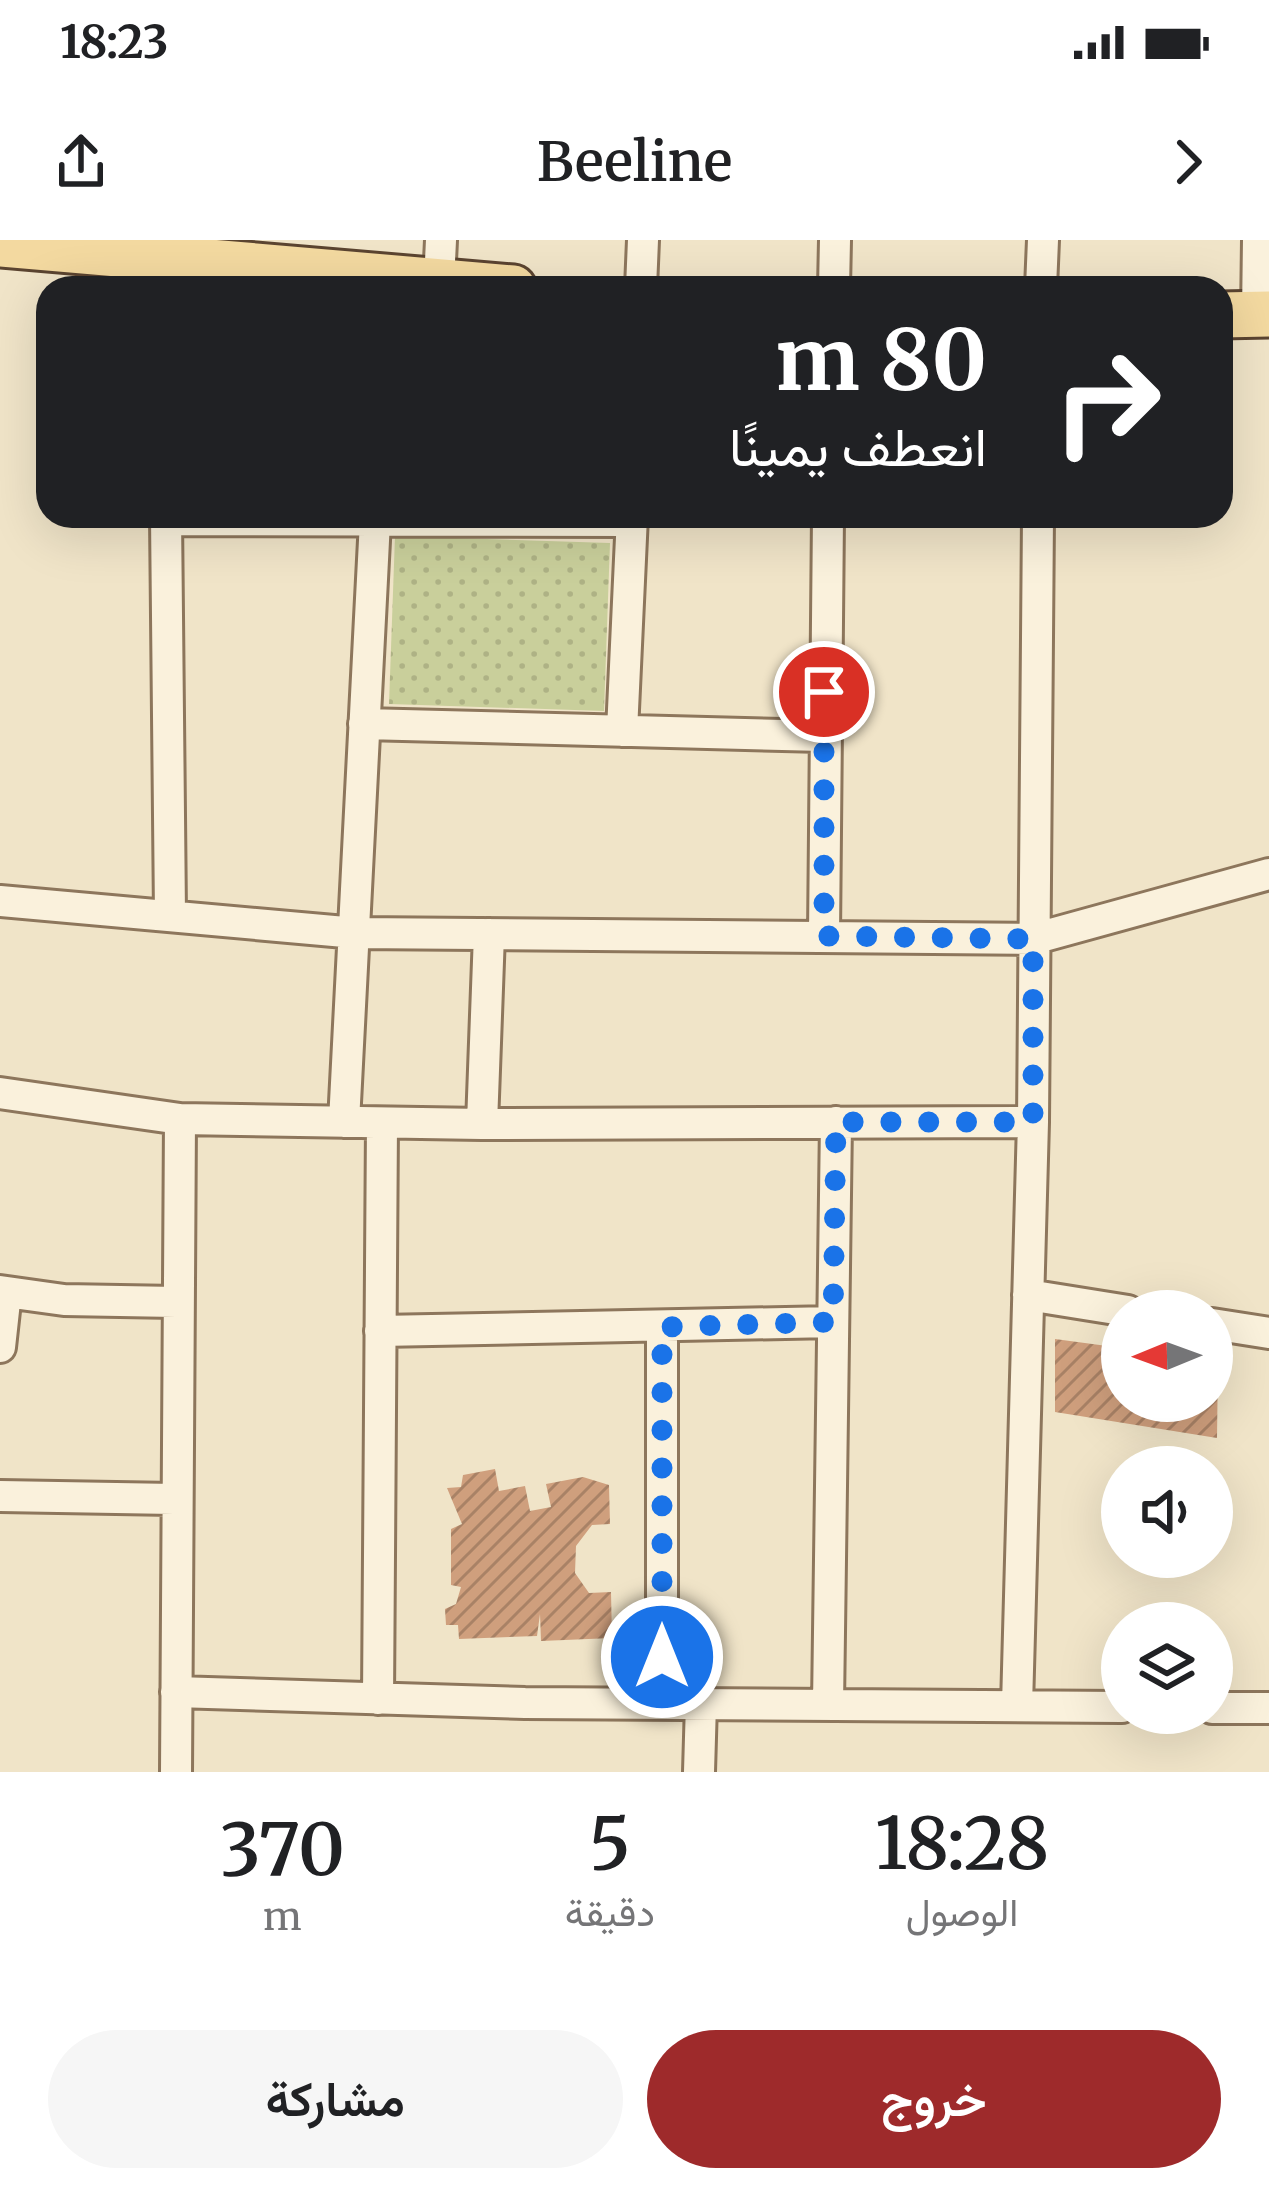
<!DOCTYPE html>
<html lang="ar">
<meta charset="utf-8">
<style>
body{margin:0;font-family:Merriweather,Vazirmatn,serif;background:#f6f6f6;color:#202124;direction:rtl;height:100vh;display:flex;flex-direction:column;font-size:45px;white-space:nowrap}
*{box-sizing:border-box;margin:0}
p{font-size:39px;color:#757577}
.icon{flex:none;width:66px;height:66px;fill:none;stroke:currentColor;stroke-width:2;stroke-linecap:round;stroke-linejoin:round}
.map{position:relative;height:1532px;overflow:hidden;direction:ltr}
.sheet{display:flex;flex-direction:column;background:#fff;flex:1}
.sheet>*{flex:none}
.hud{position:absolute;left:36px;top:36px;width:1197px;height:252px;border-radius:36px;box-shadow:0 12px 48px #0002;direction:rtl;background:#202124;color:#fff;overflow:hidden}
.needle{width:78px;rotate:269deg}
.tools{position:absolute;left:1101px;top:1050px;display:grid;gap:24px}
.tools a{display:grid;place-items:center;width:132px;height:132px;border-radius:50%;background:#fff;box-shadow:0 12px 48px #0002;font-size:60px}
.pin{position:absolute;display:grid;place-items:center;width:102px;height:102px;color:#fff;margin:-51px;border:6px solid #fff;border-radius:50%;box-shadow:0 3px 12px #0007}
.me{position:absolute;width:132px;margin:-66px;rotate:0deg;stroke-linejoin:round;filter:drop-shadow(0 0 9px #0008)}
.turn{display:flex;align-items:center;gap:42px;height:252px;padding:0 48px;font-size:54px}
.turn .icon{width:156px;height:156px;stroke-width:2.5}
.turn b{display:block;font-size:84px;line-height:102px}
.eta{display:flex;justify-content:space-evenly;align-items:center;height:204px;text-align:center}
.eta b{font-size:72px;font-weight:600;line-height:84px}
.action{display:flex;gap:24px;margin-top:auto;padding:24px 48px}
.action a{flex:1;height:138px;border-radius:72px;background:#9e2a2b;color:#fff;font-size:48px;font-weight:600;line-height:138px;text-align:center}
.action a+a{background:#f6f6f6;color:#202124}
.status{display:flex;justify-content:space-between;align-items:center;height:84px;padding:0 60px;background:#fff;direction:ltr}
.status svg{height:33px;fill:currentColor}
header{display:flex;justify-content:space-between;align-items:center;height:156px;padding:0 48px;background:#fff;font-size:54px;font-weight:600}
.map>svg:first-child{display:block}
.park{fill:url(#park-dots)}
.building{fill:url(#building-hatch)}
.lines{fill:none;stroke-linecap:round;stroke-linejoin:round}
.street-casing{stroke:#8d765c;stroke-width:36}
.primary-casing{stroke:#5b4430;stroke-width:51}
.street{stroke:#faf1dc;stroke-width:30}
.primary{stroke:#f3d9a0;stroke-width:45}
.route{stroke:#1a73e8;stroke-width:21;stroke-dasharray:0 37.8}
</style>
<div class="status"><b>18:23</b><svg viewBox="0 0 49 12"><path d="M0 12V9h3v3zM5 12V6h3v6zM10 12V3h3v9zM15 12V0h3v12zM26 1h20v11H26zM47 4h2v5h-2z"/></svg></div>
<header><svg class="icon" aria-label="forward" viewBox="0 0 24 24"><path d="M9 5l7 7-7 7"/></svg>Beeline<svg class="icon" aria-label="share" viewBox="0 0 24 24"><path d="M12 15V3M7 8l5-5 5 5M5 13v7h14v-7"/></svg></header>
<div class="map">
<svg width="1269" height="1532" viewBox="0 0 1269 1532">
<defs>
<pattern id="park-dots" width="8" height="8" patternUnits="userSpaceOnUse" patternTransform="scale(3)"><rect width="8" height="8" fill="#c9cf9b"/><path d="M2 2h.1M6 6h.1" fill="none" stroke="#aeb285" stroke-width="1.8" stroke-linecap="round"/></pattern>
<pattern id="building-hatch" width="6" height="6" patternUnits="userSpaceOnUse" patternTransform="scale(3)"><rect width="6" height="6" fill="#cf9f7d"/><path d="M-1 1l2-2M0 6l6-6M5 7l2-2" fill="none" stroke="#a98266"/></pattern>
</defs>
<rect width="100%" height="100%" fill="#f0e4c8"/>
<path class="park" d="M395,296L610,303L604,471L389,464Z"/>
<path class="building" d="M1055,1099L1122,1108V1161H1212V1120L1218,1121L1217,1198L1055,1172Z
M495,1229L499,1251L525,1246L530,1271L551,1267L546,1244L583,1237L609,1245L610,1284L592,1285L576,1306L575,1333L589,1353L611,1352L612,1398L541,1401L540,1374L537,1396L459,1399L458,1385H446L445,1369L456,1364L461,1347L451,1345V1289L462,1284L447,1248L461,1247L463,1235Z"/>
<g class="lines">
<g class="street-casing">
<path id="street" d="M439,42L441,0
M641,48L643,0
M834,48L835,0
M1041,48L1043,0
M1257,74L1258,0
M166,276L170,675
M166,280L632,281
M364,484L823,496
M622,491L632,276
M0,661L356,693L1033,699L1269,634
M824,696L828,276
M0,853L180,879L482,884L1033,882
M344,882L375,281
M482,884L489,694
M0,1051L64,1060L176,1062
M1028,1055L1128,1071
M1212,1084L1269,1093
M380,1091L833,1082
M0,1107L6,1052
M0,1256L174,1259
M176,1452L525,1463L1122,1467
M378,1459L382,883
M662,1464V1087
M828,1465L836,882
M1017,1466L1033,882L1038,276
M1212,1468H1269
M176,1532L180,879
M699,1532L701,1463"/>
</g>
<g class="primary-casing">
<path id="primary" d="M0,4L513,48
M1221,75L1269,74"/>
</g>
<use href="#street" class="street"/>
<use href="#primary" class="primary"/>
</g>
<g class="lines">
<path class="route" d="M662,1417V1087L833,1082L836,882H1033V699L824,696V452"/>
</g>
</svg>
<div class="tools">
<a><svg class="needle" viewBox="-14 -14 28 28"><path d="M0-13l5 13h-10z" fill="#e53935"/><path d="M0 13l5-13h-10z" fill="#757577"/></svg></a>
<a><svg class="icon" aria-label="sound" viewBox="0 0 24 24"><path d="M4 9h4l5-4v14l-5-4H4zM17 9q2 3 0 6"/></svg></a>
<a><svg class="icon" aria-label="layers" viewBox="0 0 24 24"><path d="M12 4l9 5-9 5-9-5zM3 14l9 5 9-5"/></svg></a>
</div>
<div class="pin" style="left:824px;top:452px;background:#d93025"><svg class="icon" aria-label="arrive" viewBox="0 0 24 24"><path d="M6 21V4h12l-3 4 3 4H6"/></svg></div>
<svg class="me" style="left:662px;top:1417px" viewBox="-20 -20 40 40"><circle r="17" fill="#1a73e8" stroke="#fff" stroke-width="3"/><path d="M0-11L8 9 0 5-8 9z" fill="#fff"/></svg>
<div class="hud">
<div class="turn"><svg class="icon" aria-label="right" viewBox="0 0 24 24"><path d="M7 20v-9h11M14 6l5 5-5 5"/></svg><div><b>80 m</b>انعطف يمينًا</div></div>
</div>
</div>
<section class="sheet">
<div class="eta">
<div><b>18:28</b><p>الوصول</p></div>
<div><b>5</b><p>دقيقة</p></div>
<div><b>370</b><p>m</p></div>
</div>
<div class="action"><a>خروج</a><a>مشاركة</a></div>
</section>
